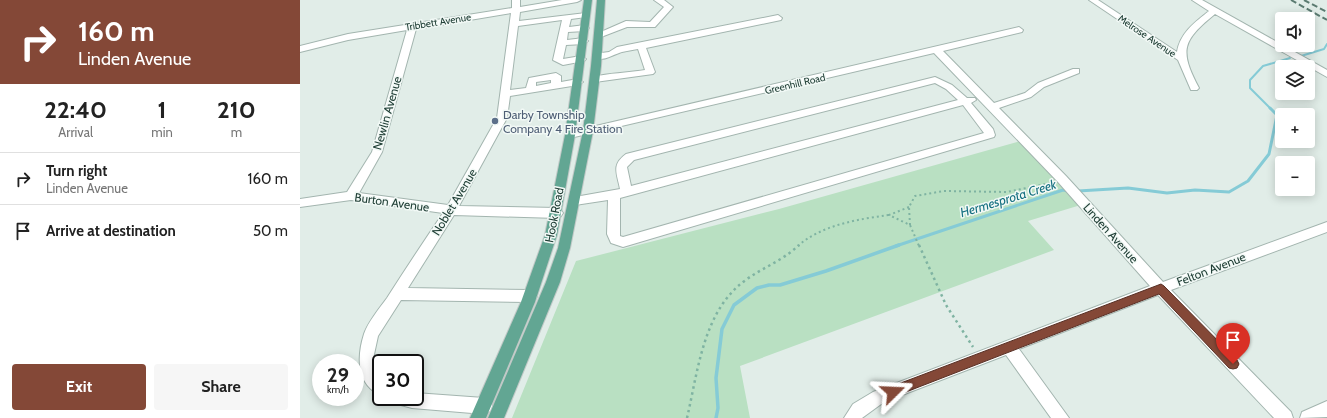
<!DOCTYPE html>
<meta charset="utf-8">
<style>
body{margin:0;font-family:Cabin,sans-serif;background:#f6f6f6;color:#222;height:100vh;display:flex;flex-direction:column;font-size:15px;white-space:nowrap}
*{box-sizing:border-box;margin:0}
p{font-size:13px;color:#767676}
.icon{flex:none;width:22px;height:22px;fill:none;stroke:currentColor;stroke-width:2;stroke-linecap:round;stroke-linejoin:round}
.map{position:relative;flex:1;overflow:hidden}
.drawer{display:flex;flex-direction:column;background:#fff;width:300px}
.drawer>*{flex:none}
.hud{background:#844837;color:#fff;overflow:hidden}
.tools{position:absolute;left:975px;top:12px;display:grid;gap:8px}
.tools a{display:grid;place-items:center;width:40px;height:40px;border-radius:4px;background:#fff;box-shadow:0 2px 10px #0003;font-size:20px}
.speed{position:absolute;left:12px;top:354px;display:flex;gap:8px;font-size:20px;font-weight:700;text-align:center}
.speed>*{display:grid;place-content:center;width:52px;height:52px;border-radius:50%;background:#fff;box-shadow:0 2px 10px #0003;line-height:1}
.speed small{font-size:10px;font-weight:400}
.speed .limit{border:2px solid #111;border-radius:6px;background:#fff;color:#111}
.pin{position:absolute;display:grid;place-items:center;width:34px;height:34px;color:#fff;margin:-41px -17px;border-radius:50% 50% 50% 0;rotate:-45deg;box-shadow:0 0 4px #0007}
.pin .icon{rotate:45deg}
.me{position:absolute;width:44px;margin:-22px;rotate:69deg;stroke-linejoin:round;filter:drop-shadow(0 0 3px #0008)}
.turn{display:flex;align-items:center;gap:14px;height:84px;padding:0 12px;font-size:18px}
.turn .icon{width:52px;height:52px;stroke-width:2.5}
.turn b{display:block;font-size:28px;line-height:34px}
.eta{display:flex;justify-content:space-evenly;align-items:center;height:68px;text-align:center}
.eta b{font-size:24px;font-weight:700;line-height:28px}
.primary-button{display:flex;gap:8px;margin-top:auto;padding:8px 12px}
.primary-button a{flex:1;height:46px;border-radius:4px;background:#844837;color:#fff;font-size:16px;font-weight:700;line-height:46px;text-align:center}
.primary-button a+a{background:#f6f6f6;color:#222}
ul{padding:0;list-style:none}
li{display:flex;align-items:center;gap:12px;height:52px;padding:0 12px;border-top:1px solid #e0e0e0}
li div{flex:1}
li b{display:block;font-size:15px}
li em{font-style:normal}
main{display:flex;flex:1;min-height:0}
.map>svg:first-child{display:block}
.green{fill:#b9e0c2}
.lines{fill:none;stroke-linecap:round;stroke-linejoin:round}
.stream-far2{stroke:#85cbd6;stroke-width:2}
.stream-far1{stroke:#85cbd6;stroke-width:3}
.stream{stroke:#85cbd6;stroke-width:3.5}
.minor-casing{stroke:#a3b5af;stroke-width:2}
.major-casing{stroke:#c1c9c7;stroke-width:2}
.path-far1{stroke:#7fb3a2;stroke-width:2;stroke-dasharray:2 3;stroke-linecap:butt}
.path{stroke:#7fb3a2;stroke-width:2.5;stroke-dasharray:2.5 3.5;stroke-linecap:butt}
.minor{fill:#fff;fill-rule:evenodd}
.major{fill:#62a693;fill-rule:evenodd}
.rail{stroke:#5b7b71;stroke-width:2;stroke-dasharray:6 3;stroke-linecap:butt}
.route{fill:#844837;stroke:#562f24}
.service-dot{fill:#5c6f8a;stroke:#f2f9f6;stroke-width:1.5}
.labels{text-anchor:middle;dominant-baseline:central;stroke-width:3;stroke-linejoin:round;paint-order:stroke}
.far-street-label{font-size:10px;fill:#203f36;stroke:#f2f9f6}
.street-label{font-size:12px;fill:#203f36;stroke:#f2f9f6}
.service-label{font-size:12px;fill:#4e5e75;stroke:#f2f9f6;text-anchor:start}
.water-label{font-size:13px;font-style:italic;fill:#157080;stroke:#f2f9f6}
</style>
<main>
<section class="drawer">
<div class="hud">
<div class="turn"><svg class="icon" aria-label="right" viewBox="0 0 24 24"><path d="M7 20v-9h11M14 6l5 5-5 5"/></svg><div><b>160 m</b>Linden Avenue</div></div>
</div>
<div class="eta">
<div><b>22:40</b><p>Arrival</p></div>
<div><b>1</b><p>min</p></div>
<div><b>210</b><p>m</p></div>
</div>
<ul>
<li><svg class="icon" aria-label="right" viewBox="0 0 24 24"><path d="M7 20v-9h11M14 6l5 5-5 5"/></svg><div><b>Turn right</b><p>Linden Avenue</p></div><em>160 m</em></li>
<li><svg class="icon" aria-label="arrive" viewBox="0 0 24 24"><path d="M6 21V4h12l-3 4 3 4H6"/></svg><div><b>Arrive at destination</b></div><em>50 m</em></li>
</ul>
<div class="primary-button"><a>Exit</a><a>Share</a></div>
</section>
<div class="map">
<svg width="1027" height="418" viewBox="0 0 1027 418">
<rect width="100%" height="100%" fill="#e1ede8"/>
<path class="green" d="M724,140L784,204L728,221L754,250L440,366L450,418H212L276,261L479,209Z"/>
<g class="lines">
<path class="stream-far2" d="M1001,56L1024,49L1027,44
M971,109L950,88V80L963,66L990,58"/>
<path class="stream-far1" d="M778,191L828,188L867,193L895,190L929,192L948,181L969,154L977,115L970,108
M596,246L763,190L768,191"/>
<path class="stream" d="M416,418L418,408L416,378L422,329L434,305L457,288L469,285H480L526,271L599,245"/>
<g class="minor-casing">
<path id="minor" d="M212,0H220V7L262,0H281L277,2L220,12L219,21L286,13L290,15L286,17L271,19L269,27L285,25L289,28L285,31L268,32L267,40L284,38L288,41L284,44L266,45L263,59L281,56L286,59L284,61L263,65L253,60L262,20L218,26L210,90L226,88L229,78L256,73L261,76V82L278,79L283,82L278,85L210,96L207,118L159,206L257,208L261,210L263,213L261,216L257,218L154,215L108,288L230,290L235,292L237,296L235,300L230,302L101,300L78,336L73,359L74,369L81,377V395C56,385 57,356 64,334C68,322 79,309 87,298C105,270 124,241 143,213L51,200L0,207V199L47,192L72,152L107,30L48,40L0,52V46L48,34L212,8ZM211,13L197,118L148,205L59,193L82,152L116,29ZM251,80V83L236,86V82Z
M354,0H364L373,7L355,27H327L301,37L298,38L294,35L326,21L350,22L364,7Z
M789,0H798L877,52C880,33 895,22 909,11L892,0H902L1027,70V77L915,14C882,41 879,50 899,88L897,90H891L878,60Z
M478,15L482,18L481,20L346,48L355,72L353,74L295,82L290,79L292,77C310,73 326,73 345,70L338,49C332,50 327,51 322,52C314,54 300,64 292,56L294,54L309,52L317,47Z
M719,27L723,30L722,32L643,51L694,103L725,93L738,83L773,69H779V73L744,87L731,97L699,108L766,176L863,282L1027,222V232L871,290L991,412L993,418H974L858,295L719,349L769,418H751L706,355L584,402L562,418H544L553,404L573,392L850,286L758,182L634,53L270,138L265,135L270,132Z
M635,77L652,85L667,98H675L676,100L671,103L693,129L695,135L694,137L323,247L311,243L307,234L308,200L275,205L271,204L269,201L271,198L275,197L320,189C317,173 311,165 326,154ZM635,83L646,89L658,100L331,186L327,167L334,160ZM663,105L684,133L323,237L320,236V198Z
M115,393L184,398L190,401L192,406L190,411L184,414L112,408L90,402L88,397H115Z
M1027,401V417L1000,418L1002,412Z"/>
</g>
<g class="major-casing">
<path id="major" d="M284,0H292L275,135L257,235L235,302L186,418H170L221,302L245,235L265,135Z
M297,0H305L301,66L293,131L270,248L260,282L204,418H188L246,282L258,248L283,131L291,66Z"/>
</g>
<path class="path-far1" d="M609,207L589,215L610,225L619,246
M610,225L609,207L615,196L644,191L707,192L751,183
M498,246C521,225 559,219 589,215"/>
<path class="path" d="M619,245L646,305L673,347
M387,418C398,371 403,313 443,282C461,268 481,262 499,245"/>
<use href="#minor" class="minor"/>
<use href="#major" class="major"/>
<path class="rail" d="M991,0L1027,20
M1004,0L1027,12"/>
</g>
<path class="route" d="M861,284L864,286L937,360L939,364L937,368L933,369L929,368L859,294L593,397L589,395L588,392L589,388L593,386Z"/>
<circle class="service-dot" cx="195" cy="121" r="4"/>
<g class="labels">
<g class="far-street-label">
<text transform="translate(138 22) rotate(-9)">Tribbett Avenue</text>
<text transform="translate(847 36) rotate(34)">Melrose Avenue</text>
<text transform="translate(495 84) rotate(-13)">Greenhill Road</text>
</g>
<g class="street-label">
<text transform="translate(87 113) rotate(-74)">Newlin Avenue</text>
<text transform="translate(92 202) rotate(8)">Burton Avenue</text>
<text transform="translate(154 202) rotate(-59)">Noblet Avenue</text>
<text transform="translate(254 215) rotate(-79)">Hook Road</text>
<text transform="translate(811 233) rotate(48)">Linden Avenue</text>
<text transform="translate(911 269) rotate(-21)">Felton Avenue</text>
</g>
<g class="service-label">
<text x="203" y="114">Darby Township<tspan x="203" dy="14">Company 4 Fire Station</tspan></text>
</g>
<g class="water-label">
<text transform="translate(708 198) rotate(-17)">Hermesprota Creek</text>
</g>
</g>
</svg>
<div class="tools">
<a><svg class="icon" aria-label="sound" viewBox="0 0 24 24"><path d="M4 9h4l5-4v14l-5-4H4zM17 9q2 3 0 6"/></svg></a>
<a><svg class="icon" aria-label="layers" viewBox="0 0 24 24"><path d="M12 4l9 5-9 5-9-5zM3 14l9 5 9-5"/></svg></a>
<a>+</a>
<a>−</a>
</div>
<div class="speed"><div>29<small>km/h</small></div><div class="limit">30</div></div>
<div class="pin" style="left:933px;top:364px;background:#d93025"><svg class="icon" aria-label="arrive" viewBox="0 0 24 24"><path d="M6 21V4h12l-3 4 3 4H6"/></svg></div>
<svg class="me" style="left:593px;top:392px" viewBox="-20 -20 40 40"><path d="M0-17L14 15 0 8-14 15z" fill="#844837" stroke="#fff" stroke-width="4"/></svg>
</div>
</main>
